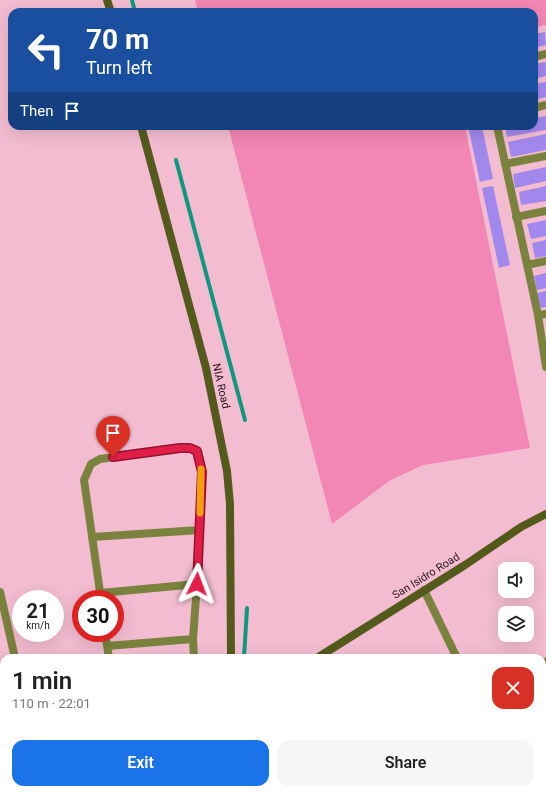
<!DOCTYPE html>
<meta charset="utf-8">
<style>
body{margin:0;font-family:Roboto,sans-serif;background:#f6f6f6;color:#222;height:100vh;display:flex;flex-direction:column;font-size:15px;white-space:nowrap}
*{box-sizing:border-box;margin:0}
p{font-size:13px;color:#767676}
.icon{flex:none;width:22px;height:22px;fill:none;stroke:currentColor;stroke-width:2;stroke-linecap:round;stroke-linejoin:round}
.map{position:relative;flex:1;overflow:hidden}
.panel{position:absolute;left:0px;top:654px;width:546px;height:140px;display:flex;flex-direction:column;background:#fff;border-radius:12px 12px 0 0;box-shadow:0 4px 16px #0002}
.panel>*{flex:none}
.guide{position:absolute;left:8px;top:8px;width:530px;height:122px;border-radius:12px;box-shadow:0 4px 16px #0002;background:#1a4fa0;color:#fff;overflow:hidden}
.buttons{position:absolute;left:498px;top:562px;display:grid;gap:8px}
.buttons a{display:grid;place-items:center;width:36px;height:36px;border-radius:8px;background:#fff;box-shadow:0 4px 16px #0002;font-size:20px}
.speed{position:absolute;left:12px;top:590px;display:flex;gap:8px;font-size:20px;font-weight:700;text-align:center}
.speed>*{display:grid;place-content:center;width:52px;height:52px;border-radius:50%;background:#fff;box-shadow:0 4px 16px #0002;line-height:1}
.speed small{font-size:10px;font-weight:400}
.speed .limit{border:6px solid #d22;background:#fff;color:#111}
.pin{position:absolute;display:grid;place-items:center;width:34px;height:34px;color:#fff;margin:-41px -17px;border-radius:50% 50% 50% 0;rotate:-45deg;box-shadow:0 0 4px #0007}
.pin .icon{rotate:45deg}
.me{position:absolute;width:44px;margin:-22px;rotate:3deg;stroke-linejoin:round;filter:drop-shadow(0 0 3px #0008)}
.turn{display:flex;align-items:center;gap:14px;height:84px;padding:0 12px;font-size:18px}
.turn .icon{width:52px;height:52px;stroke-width:2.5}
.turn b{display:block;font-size:28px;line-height:34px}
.then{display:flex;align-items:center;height:38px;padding:0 12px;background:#0003;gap:8px;font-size:15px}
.round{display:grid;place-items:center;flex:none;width:42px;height:42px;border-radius:12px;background:#f6f6f6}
.overview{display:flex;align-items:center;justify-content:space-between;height:68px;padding:0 12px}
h1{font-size:24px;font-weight:600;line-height:30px}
.button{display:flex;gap:8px;margin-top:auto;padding:8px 12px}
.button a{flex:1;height:46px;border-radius:12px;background:#1a73e8;color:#fff;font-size:16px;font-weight:600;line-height:46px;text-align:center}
.button a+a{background:#f6f6f6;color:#222}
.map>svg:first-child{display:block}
.green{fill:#f286b4}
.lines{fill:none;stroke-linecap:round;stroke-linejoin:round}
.stream{stroke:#0f9780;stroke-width:4}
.building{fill:#a288ec}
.street{stroke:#7a823e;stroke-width:8}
.secondary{stroke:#545a1c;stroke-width:8}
.route-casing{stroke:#92132f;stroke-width:10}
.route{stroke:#e11d48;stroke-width:7}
.slow{stroke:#f59e0b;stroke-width:7}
.labels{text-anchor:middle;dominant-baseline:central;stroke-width:4;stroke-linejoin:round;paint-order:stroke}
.street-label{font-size:11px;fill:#241119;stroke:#f3bcd1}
</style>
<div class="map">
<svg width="546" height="794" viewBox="0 0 546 794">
<rect width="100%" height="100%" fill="#f3bcd1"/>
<path class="green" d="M195,0H546V25L534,28V12H198Z
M228,126H465L530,448L423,465L389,481L332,524Z"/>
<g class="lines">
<path class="stream" d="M132,0L135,12
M176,160L245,420
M244,658L247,608
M289,790V794"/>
</g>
<path class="building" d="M545,32L546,45L534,48V34Z
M546,62V76L534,79V64Z
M546,82V97L534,100V84Z
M546,116V130L507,137L505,126H534V118Z
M468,126H482L493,179L480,182Z
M546,134V150L511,157L508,142Z
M546,167V181L515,188L513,174Z
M493,186L510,265L499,268L482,188Z
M546,186V201L521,205L519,192Z
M546,220V236L531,239L527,224Z
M546,240V256L535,258L532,243Z
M546,273V288L537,290L534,276Z
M546,291V307L540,308L537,293Z"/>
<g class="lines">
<path class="street" d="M534,57L546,54
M534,108L546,105
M497,126L538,315L546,367
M505,164L546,156
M516,217L546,211
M527,265L546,261
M538,315L546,314
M92,537L200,530
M424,590L457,658
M0,592L15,658
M101,593L197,584
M101,599L84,480L91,464L100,459L180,448H190L197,451L202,472L197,584L193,639L194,658
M105,633L109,658
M107,646L193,639
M542,663L546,662
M0,765L4,764
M542,769L546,768
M123,794L128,790
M475,794L482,790"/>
<path class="secondary" d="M107,0L111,12
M141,126L206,368L227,471L230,504L231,658
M317,658L465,565L521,527L546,514
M258,790L260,794"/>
</g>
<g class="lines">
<g class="route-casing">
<path id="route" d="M113,457L180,448H190L197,451L202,472L197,584"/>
</g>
<use href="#route" class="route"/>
<path class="slow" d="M200,513L201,469"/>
</g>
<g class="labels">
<g class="street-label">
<text transform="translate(221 386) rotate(77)">NIA Road</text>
<text transform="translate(426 576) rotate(-32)">San Isidro Road</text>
</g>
</g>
</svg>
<div class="buttons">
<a><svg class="icon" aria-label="sound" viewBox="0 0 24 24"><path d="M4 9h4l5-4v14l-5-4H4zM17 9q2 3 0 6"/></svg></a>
<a><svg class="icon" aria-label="layers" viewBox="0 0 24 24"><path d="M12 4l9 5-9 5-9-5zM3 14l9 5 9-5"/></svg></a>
</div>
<div class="speed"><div>21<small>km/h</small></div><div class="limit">30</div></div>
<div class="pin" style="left:113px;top:457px;background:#d93025"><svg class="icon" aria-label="arrive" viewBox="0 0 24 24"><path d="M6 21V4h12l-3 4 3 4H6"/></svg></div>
<svg class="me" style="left:197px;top:584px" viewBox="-20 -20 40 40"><path d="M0-17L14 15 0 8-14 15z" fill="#e11d48" stroke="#fff" stroke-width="4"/></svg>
<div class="guide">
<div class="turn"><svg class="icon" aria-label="left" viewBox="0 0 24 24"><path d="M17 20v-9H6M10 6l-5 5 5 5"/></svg><div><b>70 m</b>Turn left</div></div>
<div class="then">Then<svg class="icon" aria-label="arrive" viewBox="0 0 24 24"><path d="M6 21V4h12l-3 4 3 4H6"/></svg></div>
</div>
<section class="panel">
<div class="overview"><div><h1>1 min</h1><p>110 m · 22:01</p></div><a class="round" style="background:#d93025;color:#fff"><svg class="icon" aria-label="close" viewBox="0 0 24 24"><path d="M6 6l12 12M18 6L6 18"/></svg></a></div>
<div class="button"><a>Exit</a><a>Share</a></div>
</section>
</div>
